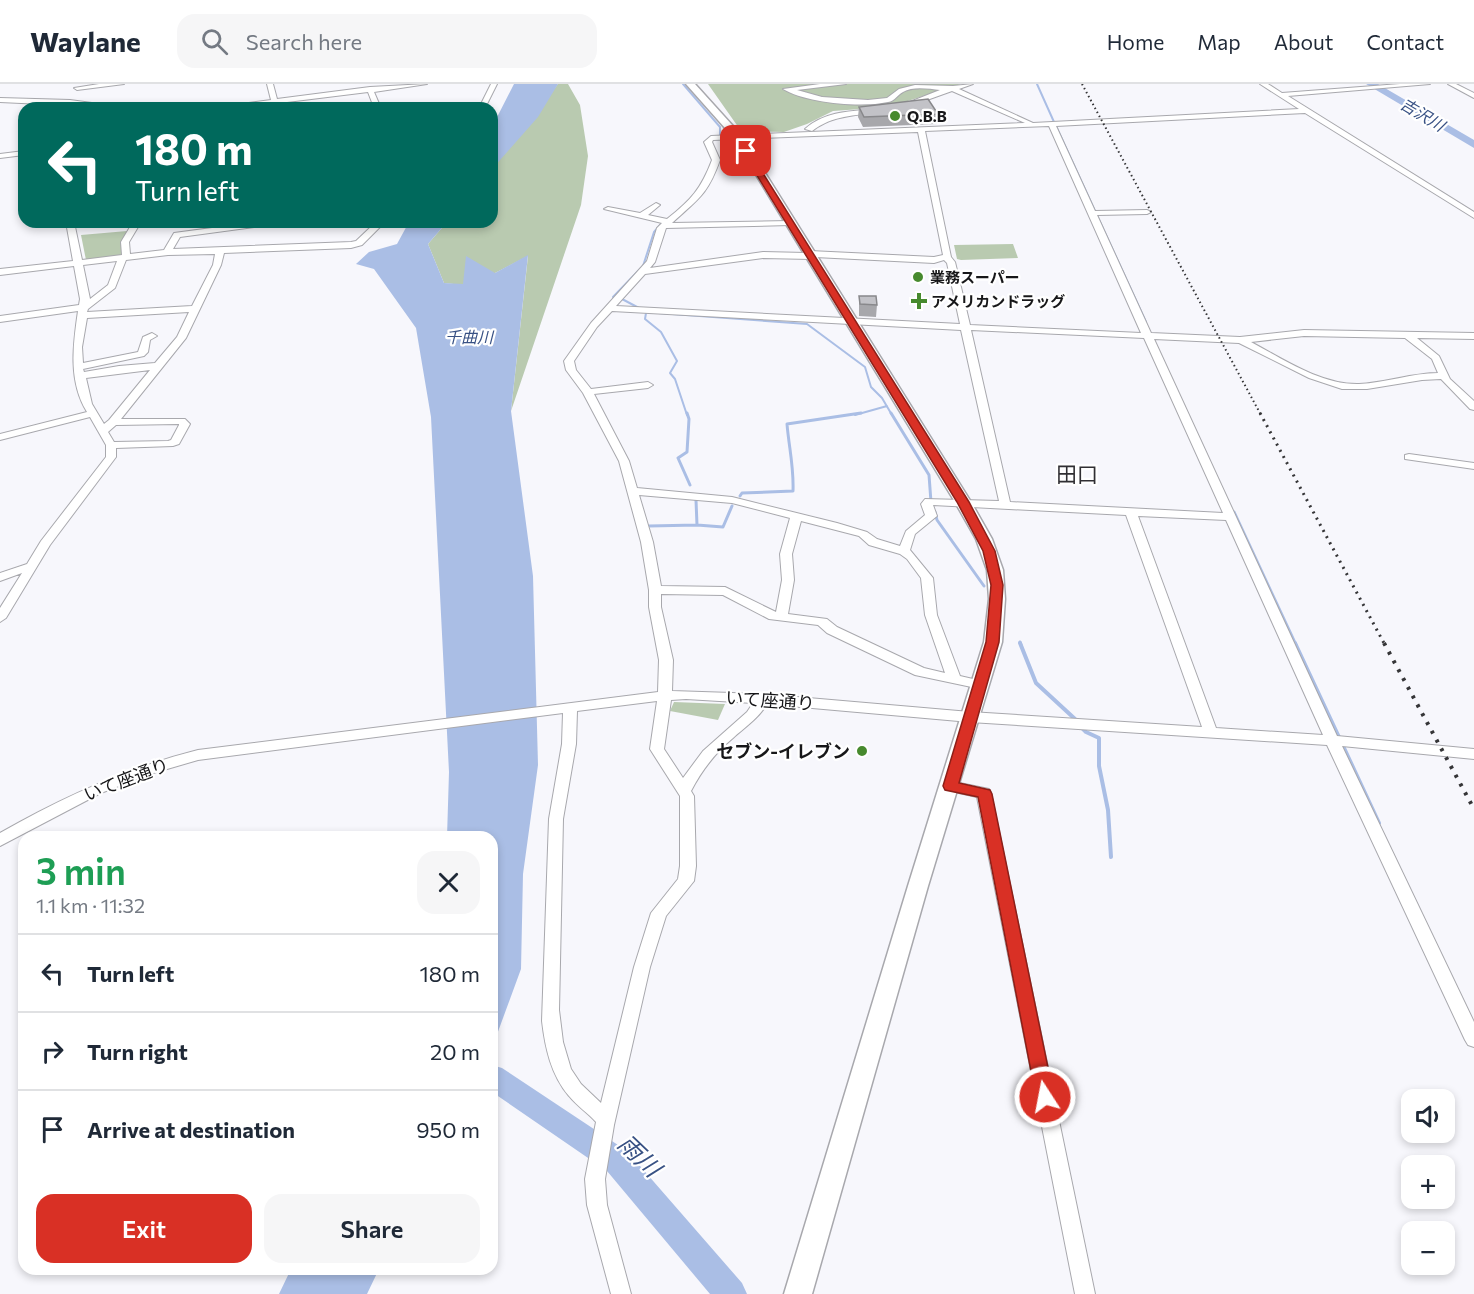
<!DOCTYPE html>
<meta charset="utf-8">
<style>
body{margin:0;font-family:Commissioner,"Noto Sans JP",sans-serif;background:#f6f6f7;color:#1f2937;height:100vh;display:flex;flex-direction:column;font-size:22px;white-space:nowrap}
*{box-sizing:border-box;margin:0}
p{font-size:20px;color:#747a83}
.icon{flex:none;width:33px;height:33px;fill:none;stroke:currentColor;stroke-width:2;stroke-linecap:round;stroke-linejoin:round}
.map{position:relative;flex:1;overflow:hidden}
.sheet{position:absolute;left:18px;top:747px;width:480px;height:444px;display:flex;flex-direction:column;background:#fff;border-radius:18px;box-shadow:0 3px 9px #0003}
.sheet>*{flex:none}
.banner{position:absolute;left:18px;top:18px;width:480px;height:126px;border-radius:18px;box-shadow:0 3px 9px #0003;background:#00695c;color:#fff;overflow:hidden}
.fabs{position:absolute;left:1401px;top:1005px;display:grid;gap:12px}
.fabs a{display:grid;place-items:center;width:54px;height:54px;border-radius:12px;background:#fff;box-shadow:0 3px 9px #0003;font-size:30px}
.pin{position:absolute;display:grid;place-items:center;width:51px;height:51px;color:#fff;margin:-26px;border-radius:12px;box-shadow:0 3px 9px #0006}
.me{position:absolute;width:66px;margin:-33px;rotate:349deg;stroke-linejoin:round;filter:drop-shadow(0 0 4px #0008)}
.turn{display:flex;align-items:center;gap:21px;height:126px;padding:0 18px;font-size:27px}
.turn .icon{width:78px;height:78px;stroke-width:2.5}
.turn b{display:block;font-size:42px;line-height:51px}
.round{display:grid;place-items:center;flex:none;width:63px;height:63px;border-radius:18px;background:#f6f6f7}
.summary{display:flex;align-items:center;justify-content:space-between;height:102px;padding:0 18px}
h1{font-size:36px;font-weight:600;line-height:45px;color:#1e9e55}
.primary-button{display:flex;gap:12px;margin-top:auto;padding:12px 18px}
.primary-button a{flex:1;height:69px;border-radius:18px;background:#d93025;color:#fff;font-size:24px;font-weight:600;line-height:69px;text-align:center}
.primary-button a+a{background:#f6f6f7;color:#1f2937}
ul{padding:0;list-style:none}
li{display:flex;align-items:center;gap:18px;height:78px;padding:0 18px;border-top:2px solid #e0e1e3}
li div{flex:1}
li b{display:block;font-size:22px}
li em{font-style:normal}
header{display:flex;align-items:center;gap:36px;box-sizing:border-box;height:84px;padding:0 30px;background:#fff;border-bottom:2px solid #e0e1e3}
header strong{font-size:28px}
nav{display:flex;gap:33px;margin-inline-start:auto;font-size:21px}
.search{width:420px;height:54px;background:#f6f6f7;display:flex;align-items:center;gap:15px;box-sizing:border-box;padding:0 21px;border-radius:18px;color:#747a83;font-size:22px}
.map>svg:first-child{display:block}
.green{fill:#b9cab0}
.water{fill:#aabee5}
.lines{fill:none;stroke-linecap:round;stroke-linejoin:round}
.stream-far2{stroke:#aabee5;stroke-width:2}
.stream-far1{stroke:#aabee5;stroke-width:3}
.stream{stroke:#aabee5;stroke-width:4}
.river{fill:#aabee5;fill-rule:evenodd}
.minor-casing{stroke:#a8a8ad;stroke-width:2}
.major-casing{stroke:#a8a8ad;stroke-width:3}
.minor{fill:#fff;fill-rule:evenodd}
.major{fill:#fff;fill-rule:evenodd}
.rail-far2{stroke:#353537;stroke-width:2;stroke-dasharray:1.5 3;stroke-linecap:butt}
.rail-far1{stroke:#353537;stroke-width:3;stroke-dasharray:2 5;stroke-linecap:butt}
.rail{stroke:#353537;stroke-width:4;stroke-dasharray:3 7;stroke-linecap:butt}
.wall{fill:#a7a7ab}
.building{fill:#c2c2c7;stroke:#88888b;stroke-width:1.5}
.route{fill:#d93025;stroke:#8d1f18;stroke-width:1.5}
.poi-dot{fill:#478a2e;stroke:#fff;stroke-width:2}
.labels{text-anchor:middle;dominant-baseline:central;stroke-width:4.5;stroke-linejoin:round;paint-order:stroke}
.far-poi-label{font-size:15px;font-weight:bold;fill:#171719;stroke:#fff;text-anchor:start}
.far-water-label{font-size:16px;font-style:italic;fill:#385184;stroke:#fff}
.street-label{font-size:18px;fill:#171719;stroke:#fff}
.poi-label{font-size:18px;font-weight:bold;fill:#171719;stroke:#fff;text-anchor:end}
.quarter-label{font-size:21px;fill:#302f33;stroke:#fff}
.near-water-label{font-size:24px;font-style:italic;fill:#385184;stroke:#fff}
</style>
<header>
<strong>Waylane</strong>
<div class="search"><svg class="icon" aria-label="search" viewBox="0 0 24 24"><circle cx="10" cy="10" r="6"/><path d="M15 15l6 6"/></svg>Search here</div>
<nav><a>Home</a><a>Map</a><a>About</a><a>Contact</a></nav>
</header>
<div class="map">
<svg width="1474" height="1210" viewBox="0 0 1474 1210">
<rect width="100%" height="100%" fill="#f7f7fc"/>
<path class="green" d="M558,0H568L580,21L588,72L581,121L511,327L528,172L495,189L463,201L444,199L428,160L447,138H492V85Z
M708,0H961L889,23L833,27L807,40L784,48L741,47Z
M127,147L121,158L122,171L86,176L81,151Z
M1013,160L1018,174L961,176L957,175L954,161Z
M674,618L725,620L718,636L670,627Z"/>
<path class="water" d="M514,0H558L538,33L492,85V43Z
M409,138H447L428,160L444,199L463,200L466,172L495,189L528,171L511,327L533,492L538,681L523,790L521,885L492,964V753H447L449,688L431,333L416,244L374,185L356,180L369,168L397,160Z
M291,1185H379L367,1210H279Z"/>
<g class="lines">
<path class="stream-far2" d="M683,0L720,43V51
M1037,0L1054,38
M1056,42L1146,238
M615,214L613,213L643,182L654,148L662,139
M622,215L639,224
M645,228L807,240L865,283L871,303L882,314L892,331
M646,229L645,235L661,248L677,277L670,289L675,295L687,331
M855,331L887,322"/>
<path class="stream-far1" d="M687,329L689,335L687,368L678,374L690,401
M891,329L929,391L931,418
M740,412L742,409L793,407C794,383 789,364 787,340L861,329
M935,428L937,436L984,502
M1234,428L1296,561
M697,441L723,443L732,422
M649,442L697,441L696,416
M1020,558L1021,561"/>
<path class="stream" d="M1020,559L1036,599L1075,635
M1295,559L1379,739
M1080,642L1086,648L1099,654V682L1108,726L1111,773"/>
<path class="river" d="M1366,0H1378L1474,56V64Z
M492,981L502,984L627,1067L742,1199L747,1210H710L607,1087L492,1008Z"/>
<g class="minor-casing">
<path id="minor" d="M99,0H124L77,6L74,4Z
M267,0H273L277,15L370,3L427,0L374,8L380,22L366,24L373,21L368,8L279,19V22L276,24L272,20L212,24L271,16Z
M491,0H497L485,24H479Z
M820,0H846L797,6L822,13L868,16L887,14L899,5L915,1L953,2L973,0L959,5L1033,39L1299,25L1260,0H1268L1282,9L1400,0H1430L1288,12L1474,128V134L1305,29L1056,42L1095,127L1147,126L1151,128L1147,130L1097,131L1151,249L1240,253L1304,246L1474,249V255L1417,254L1439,272L1450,295L1474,317V326L1470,325L1441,295L1422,296L1367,305H1342L1309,294L1239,259L1154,255L1337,652L1474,665V675L1342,662L1474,938V963L1468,961L1465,956L1327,661L970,638L767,620C758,635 745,643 733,654C715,669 702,686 691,707L694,712L696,782L694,797L666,832L650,883L614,1041L605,1095L607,1121L631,1210H611L587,1121L585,1095L596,1038C588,1029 577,1022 569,1012C551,991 545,963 542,937L549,735L562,660L563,629L198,676L150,690L101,709L0,762V749C63,713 127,684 198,666L658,608L659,576L649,523V506L641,458L619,377L583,309L566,286L564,277L591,239L647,177L657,144L662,139L604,125L608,123L640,129L656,119L660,121L648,131L667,135C691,116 701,105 712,76L704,58L711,52L1025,39L952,7L899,26L897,23L940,6C929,5 913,2 903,8C897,11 895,17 888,18C861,24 806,19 783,5ZM1049,42L1141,249L970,241L955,178L951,173L925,47ZM918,48L943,171L934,173L810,167L806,169L763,168L650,184L655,178L666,144L790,141L794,139L790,137L672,139C698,115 707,112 720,76L712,58L713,56ZM815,173L934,179L944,176L947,179L960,240L616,222L645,190L763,174L811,175ZM612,227L961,246L999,417L925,415L921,420L925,431L906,447L900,462L877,455L867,448L837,439L732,413L637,404L629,377L594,310L648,304L653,301L648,298L591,305L576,286L574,277L597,243ZM971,246L1144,254L1223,429L1010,418ZM1304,252L1405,254L1432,275L1438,289C1411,289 1386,299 1359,300C1321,301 1283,275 1251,258ZM639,411L732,419L790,434L780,470L782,496L776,528L725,503L661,502L653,458ZM933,421L1126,431L1202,643L970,628L762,610L672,607L673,576L661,523V510L723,511L769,535L818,541L827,549L915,591L981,605L986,604L988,601L986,598L960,592L937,531L933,494L910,466L915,450L937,432ZM1138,432L1226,436L1323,651L1216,644ZM801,437L859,452L869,461L900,470L907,475L921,494L925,531L945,589L924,584L837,543L827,535L788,530L794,496L792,470ZM686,615L753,619L747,628L703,667L683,694L664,665L671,616ZM657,617L650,665L680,712V782L678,795L651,829L634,883L601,1019L581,1000L571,985L563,958L559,926L563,735L576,660L577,627Z
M1448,0H1456L1474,9V14Z
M0,14L70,16L128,24L0,18Z
M877,25L879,28C854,32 833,31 812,47L805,45C825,27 852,27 877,25Z
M24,67V71L0,74V70Z
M66,138H74L82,176L122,171L121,158L133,138H141L129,158L130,170L164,166L174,149L257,138L265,140L261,142L180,153L173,165L351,158L356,157L376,138H385L362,161L351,164L224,169L221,181L186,254L121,335H185L190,340L179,360L173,362L116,364V373L50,461L6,534L0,538V524L22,489L0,497V489L27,480L41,457L106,373V361L90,333L0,356V350L87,328C68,297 73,261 78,227L0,238V232L79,221L80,215L74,182L0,191V185L73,177ZM215,170L213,181L192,222L87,228L88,225L115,204L126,176L168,171ZM117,177L108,201L90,215L83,181ZM189,228L177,253L155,279L119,282L84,288L83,285L144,272L148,268L150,256L157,252L152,249L143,253L138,268L83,279L82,263L87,234ZM150,286L109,336L104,340L92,320L86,294ZM116,341L179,340V341L171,356L168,357L114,358L108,348Z
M1409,370L1474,379V385L1405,375V371Z
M950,697L984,704L989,705L991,709L1095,1210H1075L977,713L945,706L943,702L945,698Z"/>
</g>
<g class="major-casing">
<path id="major" d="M686,0H695L742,52L971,418L992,455L1003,486L1005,515L1002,558L928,802L812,1210H784L908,802L984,558L989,515L987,486L976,455L955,418L733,53Z"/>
</g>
<use href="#minor" class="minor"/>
<use href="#major" class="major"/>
<path class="rail-far2" d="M1082,0L1261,331"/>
<path class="rail-far1" d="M1260,329L1385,561"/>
<path class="rail" d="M1384,559L1474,725"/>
</g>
<path class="wall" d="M859,23L938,30L937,40L863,43L858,33Z
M859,212L877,221L876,233L859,232Z"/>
<path class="building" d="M928,15L938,30L864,33L859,23Z
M859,212H876L877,221L860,220Z"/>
<path class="route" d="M746,65L749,67L969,418L995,467L1003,501L999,558L959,699L990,706L992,710L1054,1013L1052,1019L1045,1021L1039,1019L1036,1013L978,713L945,706L943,702L986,558L991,501L983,467L957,418L742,67Z"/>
<g class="poi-dot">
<circle cx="895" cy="32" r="6"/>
<circle cx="918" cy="193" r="6"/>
<path d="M916 208h6v6h6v6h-6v6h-6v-6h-6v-6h6z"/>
<circle cx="862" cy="667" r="6"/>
</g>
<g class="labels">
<g class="far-poi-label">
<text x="907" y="32">Q.B.B</text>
<text x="930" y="193">業務スーパー</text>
<text x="931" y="217">アメリカンドラッグ</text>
</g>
<g class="far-water-label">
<text transform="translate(1423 30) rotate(31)">吉沢川</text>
<text x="469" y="252">千曲川</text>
</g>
<g class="street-label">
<text transform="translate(770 616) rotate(4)">いて座通り</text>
<text transform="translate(126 695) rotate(-21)">いて座通り</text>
</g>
<g class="poi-label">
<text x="850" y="667">セブン-イレブン</text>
</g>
<g class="quarter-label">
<text x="1077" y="389">田口</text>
</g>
<g class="near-water-label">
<text transform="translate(640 1071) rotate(44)">雨川</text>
</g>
</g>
</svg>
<div class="fabs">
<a><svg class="icon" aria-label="sound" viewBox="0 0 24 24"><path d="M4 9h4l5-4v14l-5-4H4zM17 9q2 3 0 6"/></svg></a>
<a>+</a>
<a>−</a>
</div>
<div class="pin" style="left:746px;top:67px;background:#d93025"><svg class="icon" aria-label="arrive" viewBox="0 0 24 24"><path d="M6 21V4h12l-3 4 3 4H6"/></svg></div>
<svg class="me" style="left:1045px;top:1013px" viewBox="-20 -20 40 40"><circle r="17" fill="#d93025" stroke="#fff" stroke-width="3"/><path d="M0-11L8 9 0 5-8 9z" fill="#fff"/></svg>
<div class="banner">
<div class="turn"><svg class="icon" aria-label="left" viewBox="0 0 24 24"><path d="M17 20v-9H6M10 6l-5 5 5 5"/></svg><div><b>180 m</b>Turn left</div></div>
</div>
<section class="sheet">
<div class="summary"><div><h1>3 min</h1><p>1.1 km · 11:32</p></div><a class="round"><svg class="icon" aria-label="close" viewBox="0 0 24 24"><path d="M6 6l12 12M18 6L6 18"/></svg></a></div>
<ul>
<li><svg class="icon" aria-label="left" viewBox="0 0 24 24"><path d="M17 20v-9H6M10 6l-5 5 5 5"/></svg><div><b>Turn left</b></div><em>180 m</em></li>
<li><svg class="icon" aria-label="right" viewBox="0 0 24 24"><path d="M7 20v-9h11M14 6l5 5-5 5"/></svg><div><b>Turn right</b></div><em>20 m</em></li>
<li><svg class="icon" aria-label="arrive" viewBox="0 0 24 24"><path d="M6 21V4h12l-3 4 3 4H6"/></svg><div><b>Arrive at destination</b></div><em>950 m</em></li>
</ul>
<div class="primary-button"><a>Exit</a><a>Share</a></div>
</section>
</div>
